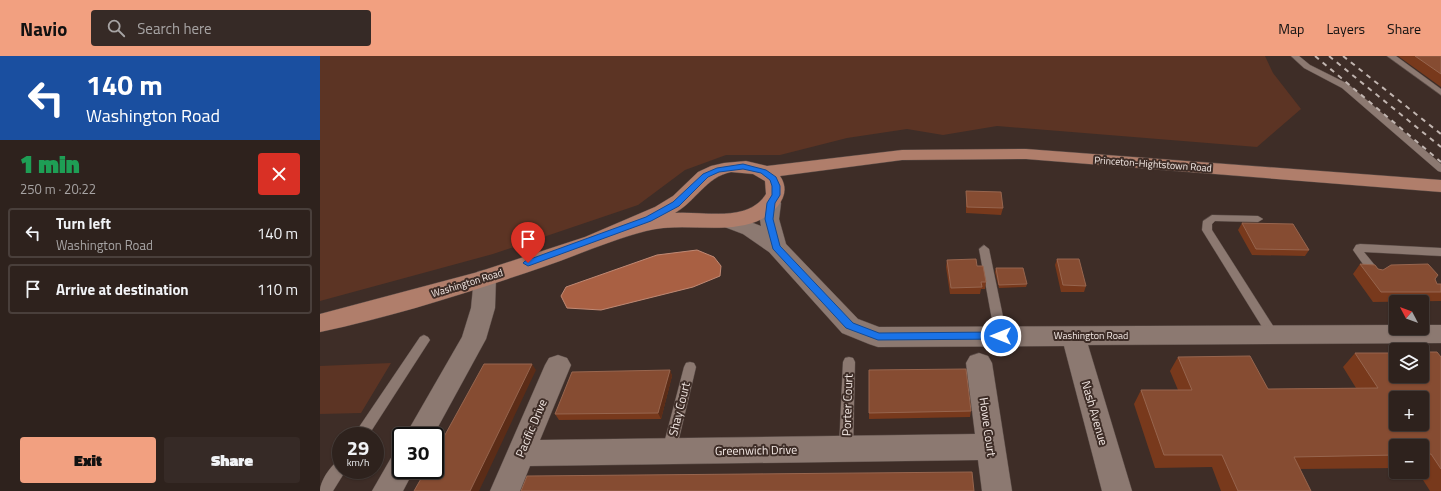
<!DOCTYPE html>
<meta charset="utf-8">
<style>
body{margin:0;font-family:"Titillium Web",sans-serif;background:#362a26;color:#f1f3f6;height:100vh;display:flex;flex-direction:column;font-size:15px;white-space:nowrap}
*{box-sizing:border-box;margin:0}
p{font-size:13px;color:#a7a4a4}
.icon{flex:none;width:22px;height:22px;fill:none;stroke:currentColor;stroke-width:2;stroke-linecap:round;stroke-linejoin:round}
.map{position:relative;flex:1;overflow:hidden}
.panel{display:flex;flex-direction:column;background:#2e221d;width:320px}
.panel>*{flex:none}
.guide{background:#1a4fa0;color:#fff;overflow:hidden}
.needle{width:26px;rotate:311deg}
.fabs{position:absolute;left:1069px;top:239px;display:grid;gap:8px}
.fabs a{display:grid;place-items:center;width:40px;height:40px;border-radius:4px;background:#2e221d;box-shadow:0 1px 3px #0004,0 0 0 1px #493f3b;font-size:20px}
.speed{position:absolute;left:12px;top:371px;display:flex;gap:8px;font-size:20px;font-weight:700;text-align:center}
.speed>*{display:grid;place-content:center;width:52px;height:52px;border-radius:50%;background:#2e221d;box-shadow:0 1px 3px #0004,0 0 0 1px #493f3b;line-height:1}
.speed small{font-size:10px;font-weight:400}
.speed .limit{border:2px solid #111;border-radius:6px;background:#fff;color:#111}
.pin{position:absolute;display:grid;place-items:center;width:34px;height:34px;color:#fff;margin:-41px -17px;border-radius:50% 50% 50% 0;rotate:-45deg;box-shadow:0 0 4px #0007}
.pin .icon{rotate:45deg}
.me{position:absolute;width:44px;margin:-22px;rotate:270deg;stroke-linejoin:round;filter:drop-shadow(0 0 3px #0008)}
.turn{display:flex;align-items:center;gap:14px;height:84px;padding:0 20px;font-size:18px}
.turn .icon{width:52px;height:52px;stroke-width:2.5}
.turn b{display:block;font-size:28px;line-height:34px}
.round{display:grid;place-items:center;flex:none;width:42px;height:42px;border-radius:4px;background:#362a26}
.summary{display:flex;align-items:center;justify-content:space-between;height:68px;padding:0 20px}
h1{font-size:24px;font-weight:800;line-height:30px;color:#1e9e55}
.primary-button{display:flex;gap:8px;margin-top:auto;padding:8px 20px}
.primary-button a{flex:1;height:46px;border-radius:4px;background:#f2a080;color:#111;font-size:16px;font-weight:800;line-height:46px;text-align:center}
.primary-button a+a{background:#362a26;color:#f1f3f6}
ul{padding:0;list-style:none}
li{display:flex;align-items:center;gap:12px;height:50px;margin:0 8px 6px;padding:0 12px;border:2px solid #493f3b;border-radius:4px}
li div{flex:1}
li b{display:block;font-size:15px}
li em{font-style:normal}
header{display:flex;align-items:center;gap:24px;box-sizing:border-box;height:56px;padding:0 20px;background:#f2a080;color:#111}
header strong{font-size:19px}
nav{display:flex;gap:22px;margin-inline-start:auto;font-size:14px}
.search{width:280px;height:36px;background:#362a26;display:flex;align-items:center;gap:10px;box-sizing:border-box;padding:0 14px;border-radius:4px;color:#a7a4a4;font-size:15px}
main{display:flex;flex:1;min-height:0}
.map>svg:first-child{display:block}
.green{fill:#5c3424}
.water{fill:#a96043;stroke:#c08974}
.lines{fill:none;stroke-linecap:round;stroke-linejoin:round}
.service-casing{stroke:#5a4c47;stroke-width:1}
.minor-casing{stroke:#5a4c47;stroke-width:1}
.primary-casing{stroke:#5a4c47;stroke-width:1}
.service{fill:#8c7971;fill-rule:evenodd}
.minor{fill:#8c7971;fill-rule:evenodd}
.primary{fill:#b07e6b;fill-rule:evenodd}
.rail{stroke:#c1b5b0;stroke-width:2;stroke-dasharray:5 5;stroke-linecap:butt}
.wall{fill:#78391c}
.shaded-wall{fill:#5b2c17}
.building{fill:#864c32;stroke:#97654e;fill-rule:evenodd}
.route{fill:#1a73e8;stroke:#114b97}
.labels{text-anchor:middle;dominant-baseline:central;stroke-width:4;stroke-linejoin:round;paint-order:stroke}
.street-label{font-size:10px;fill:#f4e9e5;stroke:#3e2d27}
.near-street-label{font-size:12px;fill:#f4e9e5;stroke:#3e2d27}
</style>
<header>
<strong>Navio</strong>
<div class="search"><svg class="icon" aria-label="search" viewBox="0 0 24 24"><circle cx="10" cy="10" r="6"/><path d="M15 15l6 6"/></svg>Search here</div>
<nav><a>Map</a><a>Layers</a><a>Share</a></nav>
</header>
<main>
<section class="panel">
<div class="guide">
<div class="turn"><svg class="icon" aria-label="left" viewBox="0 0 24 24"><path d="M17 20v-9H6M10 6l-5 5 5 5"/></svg><div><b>140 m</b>Washington Road</div></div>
</div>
<div class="summary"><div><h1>1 min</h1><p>250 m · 20:22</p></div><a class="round" style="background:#d93025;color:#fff"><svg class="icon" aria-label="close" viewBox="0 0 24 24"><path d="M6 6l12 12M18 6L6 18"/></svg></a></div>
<ul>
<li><svg class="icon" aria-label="left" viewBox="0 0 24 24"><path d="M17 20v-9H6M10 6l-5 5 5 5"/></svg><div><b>Turn left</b><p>Washington Road</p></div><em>140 m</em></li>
<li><svg class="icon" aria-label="arrive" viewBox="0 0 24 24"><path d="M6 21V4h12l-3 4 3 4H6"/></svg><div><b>Arrive at destination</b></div><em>110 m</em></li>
</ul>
<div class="primary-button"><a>Exit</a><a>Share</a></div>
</section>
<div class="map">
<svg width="1121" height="435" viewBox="0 0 1121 435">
<rect width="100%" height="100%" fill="#3e2d27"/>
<path class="green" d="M0,0H945L953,17L981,53L937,91L677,70L623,79L587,73L527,82L460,99H406L365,114L318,149L173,198L0,245Z
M71,307L41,357L0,358V310Z"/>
<path class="water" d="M377,194L394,201L401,210L400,220L373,231L281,254L247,252L241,240L246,231L337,199Z"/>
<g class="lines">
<g class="service-casing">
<path id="service" d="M971,0H979L990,9L1028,28L1121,108V116L1118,115L1022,32L984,12Z
M1067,0H1076L1121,33V39Z
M892,159L938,160L943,163L938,166L895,165L892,168V174L957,276L959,279L957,282L953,284L949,282L882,174L883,165Z
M1040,188L1121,192V200L1044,196L1062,218L1056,222L1052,221L1033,194L1036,189Z
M664,189L669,193L687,280L685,283L681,285L677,283L675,280L659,193Z
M104,279L108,281L110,284L108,287L48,380H33L100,281Z
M529,301L533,302L535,306L533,393L531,398L526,399L521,398L519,393L523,306L525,302Z
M370,306L374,307L376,311L356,395L354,400L349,401L344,400L342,395L364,311L366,307Z
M21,403V414H26L13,435H0C0,425 12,407 21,403Z"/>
</g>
<g class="minor-casing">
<path id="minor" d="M451,141L458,143L461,147L459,163L466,188L538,263L559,271L1076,269V272H1102V269H1121V287L768,289L812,435H782L744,290L558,291L549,288L522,277L449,196L423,178L402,170L399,165L402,160L409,158L441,170C439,161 439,151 444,143Z
M165,214L173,216L176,222L175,252L166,283L113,380H85L142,281L151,252L154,222L157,216Z
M659,297L668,300L672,307L692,435H662L658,404L210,410L200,435H170L225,309L229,302L238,299L247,302L251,309L220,384L655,378L646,307L650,300Z
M81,398V414H94L83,435H52L71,402Z"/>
</g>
<g class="primary-casing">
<path id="primary" d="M706,93L1121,124V136L706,103L582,104L460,120C472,137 458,154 442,163C409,180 362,165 326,175C291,184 258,199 223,211C150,236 75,260 0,276V258L158,216L265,181L335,151L353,140L378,116L391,110L404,107L426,105L447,110L582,94ZM411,116L433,118L445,125L446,138C428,167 384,155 355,157C376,145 386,121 411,116Z"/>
</g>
<use href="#service" class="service"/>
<use href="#minor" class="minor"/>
<use href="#primary" class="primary"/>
<path class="rail" d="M995,0L1121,106
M1009,0L1121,91
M1023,0L1121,78"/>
</g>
<path class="wall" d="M1078,0H1121V31Z
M646,135L683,152L681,159L646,157Z
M922,167L989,194L985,200L932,199L918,174Z
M737,203L766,230L764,236H741L735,209Z
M627,204L657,210L666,226L665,233H661L660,238H630L626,211Z
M1040,208L1063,214L1115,223L1117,228H1121V245L1053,246L1033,218Z
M676,212L707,228L706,231L679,232L675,216Z
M1035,297L1121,301V435H1110L1098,416H1102V390H1076V412L980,413L991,435H901L892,411L835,412L814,348L821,334H858L850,315L858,301L948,333L1036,332L1023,311Z
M350,314L352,320L341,363L239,364L235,358Z
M549,314L651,355L650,361L549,363Z"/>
<path class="shaded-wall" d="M212,308L216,314L159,435H150Z
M350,314L352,320L341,363L338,357Z"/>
<path class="building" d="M1095,0H1121V18Z
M646,135L681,136L683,152L647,151Z
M922,167L973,168L989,194L936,193Z
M656,203L657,210H663L666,226H661L662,231L631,232L627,204Z
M737,203H759L766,230L743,229Z
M1040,208L1055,209L1058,213L1063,214L1071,209L1108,208L1118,219L1115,223L1117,228H1121V236H1061Z
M676,212H703L707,228L679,229Z
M1102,296H1117L1121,301V413L1111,398L1102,399V390H1076V399L974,401L991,435H918L902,399H844L821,334H872L858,301L930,300L948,333L1058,332L1035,297H1076V320H1102ZM1076,342H1102V368H1076Z
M164,308H212L150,435H94L106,414H115V397Z
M646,313L651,355L549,357V314Z
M350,314L338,357L235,358L252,316Z
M652,416L654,435H201L207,420Z"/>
<path class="route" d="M423,108L446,114L456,121L460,130V139L455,147L453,163L460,190L533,267L559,277L681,276L684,277L686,280L684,283L558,284L526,272L453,193L445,163L447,147L452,139V130L450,124L441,117L423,113L399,116L388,121L359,150L331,165L211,209L208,210L203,207L205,205L326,161L353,146L383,118L397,112Z"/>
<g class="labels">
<g class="street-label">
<text transform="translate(833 108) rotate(4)">Princeton-Hightstown Road</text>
<text transform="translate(147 227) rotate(-17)">Washington Road</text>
<text x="771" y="279">Washington Road</text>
</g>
<g class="near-street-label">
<text transform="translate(527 349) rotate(-88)">Porter Court</text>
<text transform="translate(359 353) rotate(-76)">Shay Court</text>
<text transform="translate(775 357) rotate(74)">Nash Avenue</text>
<text transform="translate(668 371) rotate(82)">Howe Court</text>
<text transform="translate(211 372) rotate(-67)">Pacific Drive</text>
<text transform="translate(436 394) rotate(-1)">Greenwich Drive</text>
</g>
</g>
</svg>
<div class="fabs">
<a><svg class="needle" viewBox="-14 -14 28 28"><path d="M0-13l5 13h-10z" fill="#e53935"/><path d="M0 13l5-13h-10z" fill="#a7a4a4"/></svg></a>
<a><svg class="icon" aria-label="layers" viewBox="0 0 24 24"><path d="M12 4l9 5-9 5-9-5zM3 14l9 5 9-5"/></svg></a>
<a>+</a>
<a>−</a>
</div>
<div class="speed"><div>29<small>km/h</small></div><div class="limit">30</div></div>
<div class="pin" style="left:208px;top:207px;background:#d93025"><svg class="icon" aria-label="arrive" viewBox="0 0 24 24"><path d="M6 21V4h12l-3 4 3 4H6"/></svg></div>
<svg class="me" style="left:681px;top:280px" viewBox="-20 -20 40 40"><circle r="17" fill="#1a73e8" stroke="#fff" stroke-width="3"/><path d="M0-11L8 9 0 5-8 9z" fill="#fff"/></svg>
</div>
</main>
